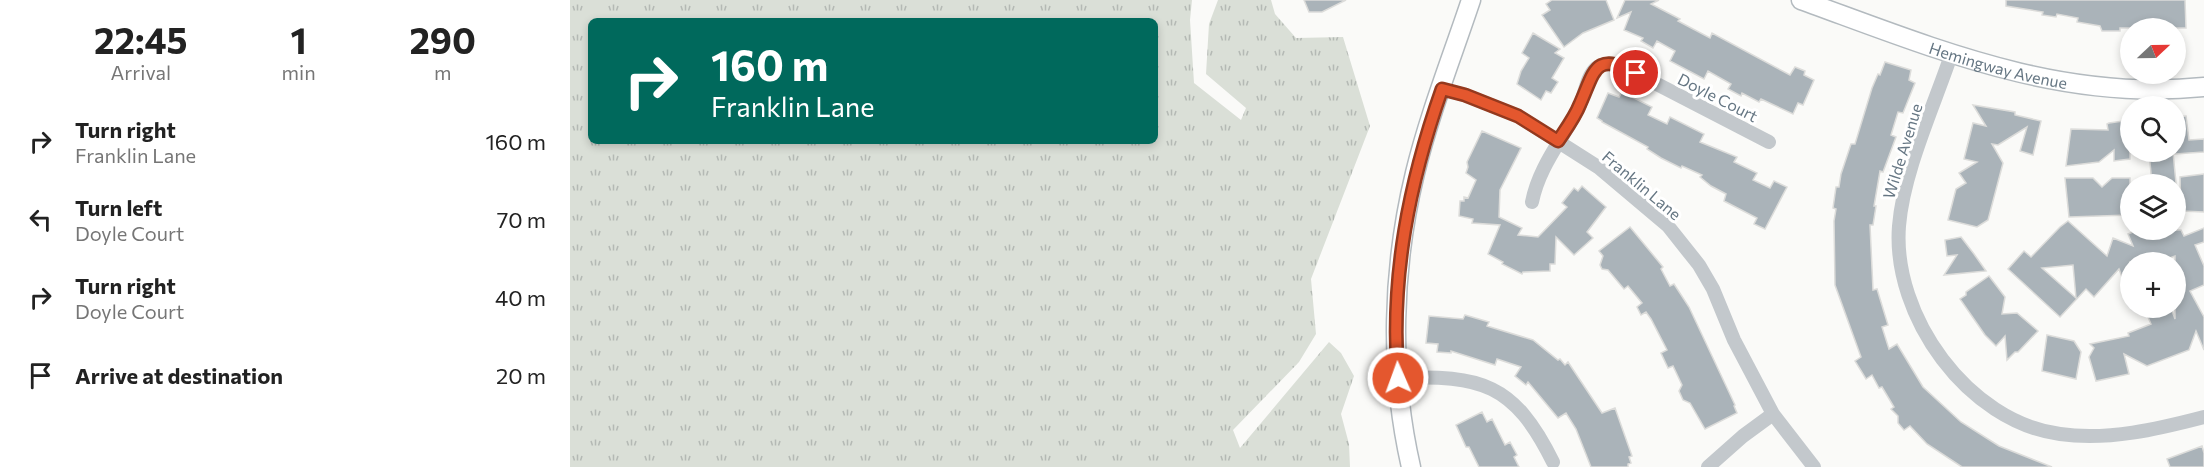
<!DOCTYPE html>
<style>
body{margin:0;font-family:Commissioner,sans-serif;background:#f6f6f6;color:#222;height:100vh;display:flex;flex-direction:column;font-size:22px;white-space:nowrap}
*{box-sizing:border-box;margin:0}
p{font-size:20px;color:#767676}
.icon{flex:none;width:33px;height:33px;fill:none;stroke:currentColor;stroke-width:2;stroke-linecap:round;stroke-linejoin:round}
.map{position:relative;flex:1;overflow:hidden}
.sheet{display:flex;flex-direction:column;background:#fff;width:570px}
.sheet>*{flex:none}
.banner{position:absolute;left:18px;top:18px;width:570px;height:126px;border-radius:9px;box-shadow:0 3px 9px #0003;background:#00695c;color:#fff;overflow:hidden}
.needle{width:39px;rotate:68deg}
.controls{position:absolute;left:1550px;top:18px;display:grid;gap:12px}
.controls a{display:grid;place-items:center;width:66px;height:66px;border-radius:50%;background:#fff;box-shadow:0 3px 9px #0003;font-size:30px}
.pin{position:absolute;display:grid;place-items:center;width:51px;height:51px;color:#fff;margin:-26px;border:3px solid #fff;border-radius:50%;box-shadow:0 2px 6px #0007}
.me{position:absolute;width:66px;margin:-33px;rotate:358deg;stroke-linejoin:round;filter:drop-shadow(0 0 4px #0008)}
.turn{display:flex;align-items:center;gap:21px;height:126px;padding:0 24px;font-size:27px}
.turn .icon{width:78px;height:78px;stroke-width:2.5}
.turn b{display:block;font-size:42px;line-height:51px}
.eta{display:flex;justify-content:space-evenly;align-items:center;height:102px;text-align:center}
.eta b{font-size:36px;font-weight:700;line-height:42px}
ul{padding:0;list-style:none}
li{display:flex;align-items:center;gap:18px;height:78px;padding:0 24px}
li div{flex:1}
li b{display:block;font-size:22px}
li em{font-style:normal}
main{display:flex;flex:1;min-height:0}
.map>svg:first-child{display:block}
.grass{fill:url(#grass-tufts);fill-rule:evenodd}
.building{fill:#aab3b9;stroke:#dcdcda;stroke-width:1.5;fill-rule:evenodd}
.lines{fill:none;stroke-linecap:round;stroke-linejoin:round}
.secondary-casing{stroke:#b3babf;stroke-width:21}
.minor{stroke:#c3c8cc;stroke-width:14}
.secondary{stroke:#fff;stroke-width:18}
.route-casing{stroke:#94391e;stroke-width:15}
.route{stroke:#e4572e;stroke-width:10}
.labels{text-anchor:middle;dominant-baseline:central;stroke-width:6;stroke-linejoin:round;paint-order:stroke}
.street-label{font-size:16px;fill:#657683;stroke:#fff}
</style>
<main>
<section class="sheet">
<div class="eta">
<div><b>22:45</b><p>Arrival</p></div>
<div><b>1</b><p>min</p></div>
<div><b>290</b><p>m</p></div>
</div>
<ul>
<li><svg class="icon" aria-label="right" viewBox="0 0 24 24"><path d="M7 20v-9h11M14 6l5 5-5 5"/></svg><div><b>Turn right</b><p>Franklin Lane</p></div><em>160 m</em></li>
<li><svg class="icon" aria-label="left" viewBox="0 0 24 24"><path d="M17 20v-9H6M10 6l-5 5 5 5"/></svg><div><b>Turn left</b><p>Doyle Court</p></div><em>70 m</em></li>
<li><svg class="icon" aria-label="right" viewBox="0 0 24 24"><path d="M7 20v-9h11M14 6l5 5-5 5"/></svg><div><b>Turn right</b><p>Doyle Court</p></div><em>40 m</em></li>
<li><svg class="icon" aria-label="arrive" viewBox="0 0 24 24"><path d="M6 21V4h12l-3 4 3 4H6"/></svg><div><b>Arrive at destination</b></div><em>20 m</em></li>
</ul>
</section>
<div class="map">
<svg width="1634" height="467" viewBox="0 0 1634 467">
<defs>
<pattern id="grass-tufts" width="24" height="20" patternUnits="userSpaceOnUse" patternTransform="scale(1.5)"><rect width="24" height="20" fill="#dadfd7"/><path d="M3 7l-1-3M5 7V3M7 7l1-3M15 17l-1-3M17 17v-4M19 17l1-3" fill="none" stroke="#b4b9b4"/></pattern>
</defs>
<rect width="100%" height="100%" fill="#fafaf8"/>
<path class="grass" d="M0,0H622L620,20L624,83L671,120L676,108L636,74L639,24L648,0H701L705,14L726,38L773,37L800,126L741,279L746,334L729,362L663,430L670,448L759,342L771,353L784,376L771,414L779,444L780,467H0ZM21,21H585V141H21Z"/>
<path class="building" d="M734,0H776L752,12H739Z
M982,0H1036L1044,20L1013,33L994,47L972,15L980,10L976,4Z
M1055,0H1089L1081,4L1110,19L1108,21L1140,38L1142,33L1220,75L1225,67L1235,71L1234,75L1244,80L1233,105L1228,103L1223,114L1191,99L1189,102L1172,93L1171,96L1158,89L1161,84L1138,71L1134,79L1100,61L1105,51L1087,41L1083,48L1071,41L1073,38L1054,30L1061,12L1047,18Z
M1436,0H1615L1616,28H1550V31H1532L1530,26L1507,22L1508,18L1487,14L1486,17L1472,15L1473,12L1436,6Z
M963,33L990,49L985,53L994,58L982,78L988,82L981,93L976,91L971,100L947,84L951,71L959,58L952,53Z
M1315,62L1341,70L1339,80L1345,83L1333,113L1328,112L1321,135L1326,137L1313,172L1310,171L1304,206H1306L1303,225H1300L1303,290L1307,289L1318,325L1312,327L1319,349L1327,344L1353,387L1391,422L1429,446L1482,467H1392L1357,444L1340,426L1334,430L1328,423V416L1321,409L1324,407L1312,387L1309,388L1302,375L1296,379L1285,361L1291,357L1265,285L1264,221L1266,209L1263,208L1266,187H1269L1271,174L1281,144H1285L1302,88L1308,74L1310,75Z
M1052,92L1082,107L1078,115L1097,124L1100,117L1134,134L1130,142L1167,157L1164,162L1187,173L1183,180L1200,188L1204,181L1217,187L1195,229L1184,224L1187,218L1154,201L1156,194L1141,186L1130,177L1132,175L1112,166L1111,168L1091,158L1077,149L1078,147L1032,122V121L1027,118L1038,93L1049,97Z
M1403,105L1445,112V115L1471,121L1463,155L1450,151L1457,127L1428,145L1422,144L1433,163L1418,220L1407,227L1378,220L1386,189L1396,183L1389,173L1407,162L1394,159L1403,123L1416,126Z
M1616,116L1619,140L1634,139V152L1605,154V117Z
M1553,121V123H1560V159L1544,161V150L1529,162L1496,166L1501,129L1538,130L1537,124L1539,123Z
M912,131L951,148L930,190L929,217L952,228L948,235L968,237L997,207L992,203L1004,188L1008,191L1012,186L1036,207L1017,232L1023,238L1004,255L986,237L985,264H980V271L953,272L952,274L932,264L933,262L918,254L930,225L902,223L903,219L889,216L890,201H894V197L898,198L906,180L896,173L898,167L897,162Z
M1579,152H1603L1606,183L1582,184Z
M1634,174V212L1611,211L1610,177Z
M1495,178H1523L1532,187L1542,178H1560V215L1499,217Z
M1498,221L1537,256L1543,238L1563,246L1558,234L1568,230H1611L1614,236L1634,228V242L1625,245L1634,266V285L1620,291L1634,317V350L1626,331L1619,350L1577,366L1554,354L1559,374L1526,381L1519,357L1524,348L1520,344L1559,336L1558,333L1581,324L1574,308H1601L1605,319V256L1588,262H1560V274L1552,277L1549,269L1524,297L1516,289L1490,317L1438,269L1454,251L1461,257L1490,227ZM1503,265L1506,298L1472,268Z
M1060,227L1093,267L1091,269L1100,286L1104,284L1119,307L1165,405L1164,406L1167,413L1135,429L1120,403L1113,400L1109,391L1112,385L1103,366L1098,368L1091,353L1097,350L1081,319L1076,312L1071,315L1067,307L1072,303L1058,286L1054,289L1038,270L1032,269L1030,265L1033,256L1029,251Z
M1391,237L1404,254L1416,271L1374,275L1387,255L1377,256L1375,240Z
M1419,276L1435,297L1432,314L1447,313L1468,331L1448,352H1445L1437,360L1435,336L1426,346L1415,335L1390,299L1396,295V292Z
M895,315L919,322L917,326L963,340L988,360L990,359L995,365L998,362L1032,413L1045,408L1062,456L1059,457L1061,463L1058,464V467H1021L1006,429L996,413L988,418L958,382L956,385L945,376L951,367L927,359L925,365L881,351V353L867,352L868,344L856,343L859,316L893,319Z
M1477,335L1504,341L1511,352L1506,379L1472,371Z
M912,412L917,422L922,419L935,445L940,442L947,455L944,457L949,467H909L899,447H896L886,425Z
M1632,446L1634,453V467H1600L1597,459Z"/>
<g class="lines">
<g class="secondary-casing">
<g id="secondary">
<path id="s1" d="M1231,0C1364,48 1489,102 1634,87"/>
<path d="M841,467C819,372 822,268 845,173C859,115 882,57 901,0"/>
</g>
</g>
<path class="minor" d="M1379,52V61C1362,110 1333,174 1329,226C1322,316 1398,422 1490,434C1538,441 1588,429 1634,417
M872,89L895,95L948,116L1028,167L1098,226L1129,265L1143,289L1164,340L1203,414L1244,467
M962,202C969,166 993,139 1009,107C1015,95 1016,77 1026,68C1033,62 1044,63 1052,66L1199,142
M828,378C911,375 944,383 983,462
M1138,467L1173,436L1203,414"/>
<use href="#secondary" class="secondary"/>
</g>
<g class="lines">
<g class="route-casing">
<path id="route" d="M828,378C820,277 839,183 872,89L895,95L948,116L988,141C996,129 1005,117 1010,104C1025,71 1024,51 1066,73"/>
</g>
<use href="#route" class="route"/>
</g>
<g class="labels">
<g class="street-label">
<text stroke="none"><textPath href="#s1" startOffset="208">Hemingway Avenue</textPath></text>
<text transform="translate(1148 97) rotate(27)">Doyle Court</text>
<text transform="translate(1332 151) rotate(-73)">Wilde Avenue</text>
<text transform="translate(1072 185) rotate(40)">Franklin Lane</text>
</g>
</g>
</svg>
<div class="controls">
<a><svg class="needle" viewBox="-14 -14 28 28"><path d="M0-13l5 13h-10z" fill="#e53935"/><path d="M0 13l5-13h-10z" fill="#767676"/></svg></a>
<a><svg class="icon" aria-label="search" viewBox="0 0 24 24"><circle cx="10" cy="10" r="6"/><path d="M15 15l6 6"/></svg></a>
<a><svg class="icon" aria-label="layers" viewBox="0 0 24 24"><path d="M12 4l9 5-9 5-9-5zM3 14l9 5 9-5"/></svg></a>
<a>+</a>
</div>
<div class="pin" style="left:1066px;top:73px;background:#d93025"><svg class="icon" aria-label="arrive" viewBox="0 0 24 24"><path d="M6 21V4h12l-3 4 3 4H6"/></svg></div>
<svg class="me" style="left:828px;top:378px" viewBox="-20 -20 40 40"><circle r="17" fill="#e4572e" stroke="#fff" stroke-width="3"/><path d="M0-11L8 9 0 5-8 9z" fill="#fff"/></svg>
<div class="banner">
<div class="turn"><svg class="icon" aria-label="right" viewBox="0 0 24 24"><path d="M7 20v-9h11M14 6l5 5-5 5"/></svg><div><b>160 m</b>Franklin Lane</div></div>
</div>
</div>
</main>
